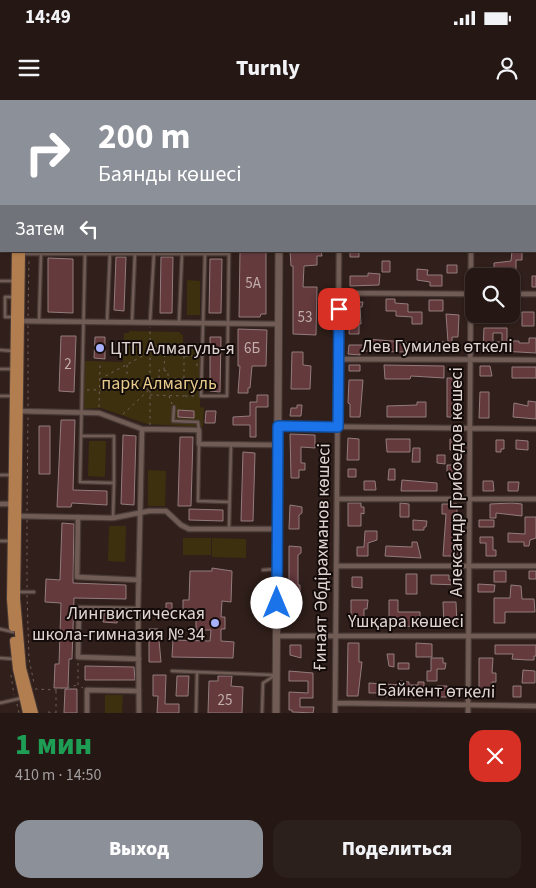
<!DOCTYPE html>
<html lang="ru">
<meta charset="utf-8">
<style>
body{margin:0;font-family:"Source Sans 3",sans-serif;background:#2c201d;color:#f1f3f6;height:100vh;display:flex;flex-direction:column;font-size:19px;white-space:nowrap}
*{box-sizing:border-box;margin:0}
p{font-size:16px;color:#a39fa0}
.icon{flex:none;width:28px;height:28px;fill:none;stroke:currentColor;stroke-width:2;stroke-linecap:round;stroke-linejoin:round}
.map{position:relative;height:613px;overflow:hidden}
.sheet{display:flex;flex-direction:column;background:#241714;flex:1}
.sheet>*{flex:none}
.top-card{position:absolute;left:0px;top:0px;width:536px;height:152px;box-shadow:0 1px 4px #0004,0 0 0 1px #413634;background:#8c9099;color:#fff;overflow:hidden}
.buttons{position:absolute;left:465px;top:168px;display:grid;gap:10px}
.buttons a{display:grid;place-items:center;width:55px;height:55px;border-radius:10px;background:#241714;box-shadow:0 1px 4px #0004,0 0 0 1px #413634;font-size:25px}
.pin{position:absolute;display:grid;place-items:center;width:42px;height:42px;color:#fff;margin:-21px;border-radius:10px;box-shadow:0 2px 8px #0006}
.me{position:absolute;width:55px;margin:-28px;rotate:0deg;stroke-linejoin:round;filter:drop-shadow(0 0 4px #0008)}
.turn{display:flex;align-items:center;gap:18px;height:105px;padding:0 15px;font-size:22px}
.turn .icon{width:65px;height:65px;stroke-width:2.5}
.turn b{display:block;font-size:35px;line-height:42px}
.then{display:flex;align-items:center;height:48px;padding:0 15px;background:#0003;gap:10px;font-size:19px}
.round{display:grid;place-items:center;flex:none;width:52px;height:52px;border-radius:15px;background:#2c201d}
.head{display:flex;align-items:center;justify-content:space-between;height:85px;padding:0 15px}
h1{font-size:30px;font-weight:800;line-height:38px;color:#1e9e55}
.action{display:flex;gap:10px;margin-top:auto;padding:10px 15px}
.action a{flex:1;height:58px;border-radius:15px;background:#8c9099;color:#fff;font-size:20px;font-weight:800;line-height:58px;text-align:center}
.action a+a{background:#2c201d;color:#f1f3f6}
.status{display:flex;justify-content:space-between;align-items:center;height:35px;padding:0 25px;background:#241714;direction:ltr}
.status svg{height:14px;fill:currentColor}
header{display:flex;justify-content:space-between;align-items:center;height:65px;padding:0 15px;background:#241714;font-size:22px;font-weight:800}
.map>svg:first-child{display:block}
.green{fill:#3d300e}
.building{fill:#643a3d;stroke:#937c7d;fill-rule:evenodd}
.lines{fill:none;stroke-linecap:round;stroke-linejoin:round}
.lane-casing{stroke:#483a36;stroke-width:5}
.street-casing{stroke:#483a36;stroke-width:7}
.secondary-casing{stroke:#483a36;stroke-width:9}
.primary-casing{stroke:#483a36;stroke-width:10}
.path{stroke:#6f605b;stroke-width:1;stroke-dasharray:2.5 4;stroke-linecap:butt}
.lane{stroke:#715c55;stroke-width:2.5}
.street{stroke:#715c55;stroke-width:4.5}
.secondary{stroke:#715c55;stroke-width:7}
.primary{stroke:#b27e4f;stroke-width:8}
.route-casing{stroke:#114b97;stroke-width:12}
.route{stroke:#1a73e8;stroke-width:9}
.poi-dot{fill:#a8b0fc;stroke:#130b09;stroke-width:2}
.labels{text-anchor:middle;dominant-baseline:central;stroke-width:4;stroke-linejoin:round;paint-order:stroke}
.number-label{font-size:15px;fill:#c2aeac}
.street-label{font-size:18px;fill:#e1d5d1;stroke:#130b09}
.poi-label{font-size:18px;fill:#e1d5d1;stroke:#130b09;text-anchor:start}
.park-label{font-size:18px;fill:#e7cc8b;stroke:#130b09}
</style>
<div class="status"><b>14:49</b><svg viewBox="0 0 49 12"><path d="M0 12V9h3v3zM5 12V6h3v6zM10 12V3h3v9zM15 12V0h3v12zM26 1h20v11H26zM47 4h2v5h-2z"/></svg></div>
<header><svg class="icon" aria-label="menu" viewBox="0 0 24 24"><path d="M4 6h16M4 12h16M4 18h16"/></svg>Turnly<svg class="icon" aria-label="person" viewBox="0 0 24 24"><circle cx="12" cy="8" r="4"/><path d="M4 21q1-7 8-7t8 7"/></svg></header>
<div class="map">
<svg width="536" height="613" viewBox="0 0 536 613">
<rect width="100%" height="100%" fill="#301f1a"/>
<path class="green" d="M187,180L200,181V215H187Z
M129,231L180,232V234L183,235V248L201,249L200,307L204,308L203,327L147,324L101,308L83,309L85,261L123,262L124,233H129Z
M89,341H106L105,377L88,376Z
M148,370L166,371L165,406H148Z
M109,426H126L125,462L108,461Z
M183,438H211V455H183Z
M212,438L246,439V458L212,457Z
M105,595H123L122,613H105Z"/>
<path class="building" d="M240,151H266V214H261L260,217H239Z
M290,151H321L322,156H317V165L304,166L303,187H317L316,235L293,234V166H291Z
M350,151H359V157H350Z
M512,151H522V160H516V176H520V187H511V176H499V172H494V163L511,161Z
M116,157H126L124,211L114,210Z
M161,157H173L172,213H160Z
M48,158L73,159V213L48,212Z
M210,159H222L221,213H209Z
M382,161H390V172H382Z
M447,165H457V173H447Z
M417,169L428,170L427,175H442V186H430V182L417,180Z
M368,173L380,174L379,185L350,186V176H368Z
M532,176H536V187H532Z
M386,199H395V203L408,204V212H422V224H412V217L396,216V211H386Z
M429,200H443V211H429Z
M511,201H519V212H511Z
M354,202H363L362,207H360L361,224H359V234H349L350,206H354Z
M522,212H534V226H522Z
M446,214L459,215L458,237H452V252L416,250V242H448Z
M484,228H507V241H519V243H529V238H536V253L483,250ZM493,233H502V242H493Z
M238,229L267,230L266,266H252L250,288H248V293H238L240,266H238Z
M61,236H76L74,292L59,291Z
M95,237H105V259L94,258Z
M210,237H221L220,292L210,291Z
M366,239L406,242V252L360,251V255L348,254L349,245H366Z
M292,252H303V265L311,266L310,289H291Z
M349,265H360V271H349Z
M384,265L444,266V278L411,276L410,279H385Z
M480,266H490L492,276H480Z
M512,267H536V278H512Z
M447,278H458V317H447Z
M349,280H363L360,317H350V304L348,303Z
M480,292H489V318H479Z
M257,295H268V307H256V337H250V325H233V317L250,316V302H257Z
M528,301L536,302V319L513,317L514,303L528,306Z
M417,302H426V317H387V306L417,305Z
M297,305H302L301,316H290L291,308H297Z
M178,310L194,311V318L178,317Z
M206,311H216L215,323H205Z
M61,320H75L73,390L107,391V405L72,403L71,407H57Z
M39,326H50V374H39Z
M290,334L315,335V348L301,347V363H305V370H299V378H291Z
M123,335L136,336L134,405L121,404Z
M180,337H193L191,406H178Z
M348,338L359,339V360H347Z
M386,339H410V352H387Z
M450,339H458V350H450Z
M496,340H504V349H501V352H496Z
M516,340L528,341V350L516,349Z
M413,348H420V362H412Z
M243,352L255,353L253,421H241Z
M437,355H445V364L437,363Z
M447,365H458V373L447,372Z
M348,369H356V377H348Z
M389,369H395V380H388Z
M402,380L437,383V391H401Z
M364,381H375L376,390H364Z
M483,381H493L494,391H483Z
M508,382H519L518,391H508Z
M348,403H361V407H364V414L361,413V426H348Z
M400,403L409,404V417H400Z
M512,403L522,404V416L496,413V418H490V404Z
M442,404H457V456H443L446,414H442Z
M290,405L302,407V413L299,415V429H289Z
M189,409L223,410V421L189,420Z
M525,417H536V438L530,440L529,446H524V442H508V433L525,434Z
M413,420L427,421L426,427H424V430H413Z
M479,420H494V427H479Z
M62,423L74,424L73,483L126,485V499L74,498L72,559H69L68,588H54L55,564H59L61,503L45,502L46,479L60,480Z
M365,431H377V440L368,443V456H357V447H364Z
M480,437H493V450H496V456H486V443H480Z
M412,442H417L421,458L385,456L386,446L412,447Z
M289,446L301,447V453L298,455V485H300V491H298V514H289Z
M212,468L232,471L231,502L222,501L221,517H225V529H221V541L234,542L233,558L172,557L173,540L210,541L211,530H196V513H183V500H189L190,471H212Z
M494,471H506V482H494Z
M529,471H536V479H529Z
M406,474H417V494H406Z
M431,475H449V480H459V485L431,484Z
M352,477H362V488L352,487Z
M478,484L495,485L494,492H478Z
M511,485L521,486L522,499H534L535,512H505V523H494V498H510Z
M351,500H368L367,509H364V525H351Z
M389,500H398V512H420V526L389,527Z
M443,502H456L457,526H444Z
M166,503H172V511H166Z
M104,513L118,514L117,523L103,522Z
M149,529H158L161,562H149Z
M348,543H359V562H362L358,596H347Z
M416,543L432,544V557H416Z
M290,545H301V558L290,555Z
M495,545H536V556H534V560H528L512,559L513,554H495Z
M387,554H394V567L389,566Z
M431,558H443V563H446L445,569H437V581H427V571H431Z
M479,558H493L492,573H496V582H492V596H479Z
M398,563H409V569H398Z
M85,566L134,567L135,580H85Z
M523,570L535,571V583H522Z
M289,571L313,573V598H300V607H314L313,613L292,612V610H289V592L308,593V581H289Z
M153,575H166L165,604H179V613H157L158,596H153Z
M177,576H189L188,596H176Z
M218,576H232L231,586L243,587L242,613H208L209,581H218Z
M400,581L409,582V585H418V582H424V596H386V593H369V583L400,585Z
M437,586H447V597H437Z
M513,586H521V597H513Z
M65,589H77V613H64Z"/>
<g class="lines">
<g class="lane-casing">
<path id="lane" d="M219,0V1
M101,1V0
M85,153L80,382L114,383L113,418
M23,154H229
M205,154L201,296H227L229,151
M0,181H14
M13,217H5V197H13
M39,222L41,153
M107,222L110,152
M132,222L135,152
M150,222L154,153
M179,222L182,154
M0,250L13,251
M0,269H13
M0,296H12
M174,307L173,321L198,322L199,330
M81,336H114V383
M199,345L198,401L229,402
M0,375H11
M229,429L231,345
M0,441H11
M263,470L275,469
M18,492H34
M0,529L13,532
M0,558L14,559
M172,571L274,575
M0,603L22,598
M196,613L197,572
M262,613L263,583L274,576"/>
</g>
<g class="street-casing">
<path id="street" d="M476,1V0
M0,30H1
M535,55H536
M340,193L474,194
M511,194H536
M18,221L278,224
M339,259L536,260
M17,311L99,313L142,329L199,330V344L278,345
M278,326L536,329
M337,399H536
M0,404H14
M16,416L113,418L149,411H166L181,425L189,429H277
M78,417L77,477L139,480
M336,466H536
M138,509L79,508L78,557L139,559
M277,536H536
M335,603L536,606
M87,613V590L139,591
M139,613L138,509L142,329
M335,613L339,151
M468,613L471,151"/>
</g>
<g class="secondary-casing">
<path id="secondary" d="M278,1V0
M535,126H536
M276,613L279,151"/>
</g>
<g class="primary-casing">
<path id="primary" d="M18,1V0
M23,1V0
M0,101H1
M21,151L16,499L22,568L34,613
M13,527L11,499L16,151
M14,541L17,569L27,613"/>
</g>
<path class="path" d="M31,1V0
M28,216L29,158
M185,256H197V270
M127,265V288
M164,270L165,247
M150,278L159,279V286H168V279H196
M159,278V270L168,271V278
M100,279L150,252
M87,290L150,289L122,315
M150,295L184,296V256L176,247L150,246
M169,296L172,304
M185,296H196
M28,306V225
M99,307L100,264
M150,325V227
M27,411L28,315
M27,420V489
M27,495L29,559L34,583
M78,563V585L83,588
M11,575L14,595
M35,589L56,590L78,585
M17,604L19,613
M48,612L55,613
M56,613V591"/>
<use href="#lane" class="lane"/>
<use href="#street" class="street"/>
<use href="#secondary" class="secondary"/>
<use href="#primary" class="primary"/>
</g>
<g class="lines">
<g class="route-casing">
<path id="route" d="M277,503L278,326L338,327L339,209"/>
</g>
<use href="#route" class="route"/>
</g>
<g class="poi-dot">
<circle cx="100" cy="248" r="5"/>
<circle cx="215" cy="523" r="5"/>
</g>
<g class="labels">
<g class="number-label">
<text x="253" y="183">5А</text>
<text x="305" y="217">53</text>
<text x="252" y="248">6Б</text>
<text x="68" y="264">2</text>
<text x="225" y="600">25</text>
</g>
<g class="street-label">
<text x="437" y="246">Лев Гумилев өткелі</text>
<text transform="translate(456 382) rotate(-90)">Александр Грибоедов көшесі</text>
<text transform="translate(322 457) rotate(-89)">Ғинаят Әбдірахманов көшесі</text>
<text x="406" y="521">Үшқара көшесі</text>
<text transform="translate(436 591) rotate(1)">Байкент өткелі</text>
</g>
<g class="poi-label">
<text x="110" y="248">ЦТП Алмагуль-я</text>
<text x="205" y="513" text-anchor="end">Лингвистическая<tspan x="205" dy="21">школа-гимназия № 34</tspan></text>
</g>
<g class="park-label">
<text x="159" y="283">парк Алмагуль</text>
</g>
</g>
</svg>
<div class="buttons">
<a><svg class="icon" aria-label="search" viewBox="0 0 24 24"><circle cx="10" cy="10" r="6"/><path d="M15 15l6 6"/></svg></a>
</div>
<div class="pin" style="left:339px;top:209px;background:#d93025"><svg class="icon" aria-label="arrive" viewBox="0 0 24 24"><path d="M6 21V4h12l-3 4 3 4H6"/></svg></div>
<svg class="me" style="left:277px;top:503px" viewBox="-20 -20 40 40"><circle r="19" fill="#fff"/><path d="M0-13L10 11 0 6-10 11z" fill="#1a73e8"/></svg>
<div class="top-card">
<div class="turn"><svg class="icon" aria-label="right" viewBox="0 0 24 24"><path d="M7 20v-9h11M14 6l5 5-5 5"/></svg><div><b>200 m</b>Баянды көшесі</div></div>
<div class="then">Затем<svg class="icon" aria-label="left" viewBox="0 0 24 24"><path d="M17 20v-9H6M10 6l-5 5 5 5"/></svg></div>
</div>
</div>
<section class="sheet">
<div class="head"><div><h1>1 мин</h1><p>410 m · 14:50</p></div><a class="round" style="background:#d93025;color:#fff"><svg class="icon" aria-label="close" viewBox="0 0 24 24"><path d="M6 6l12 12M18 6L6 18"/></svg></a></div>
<div class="action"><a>Выход</a><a>Поделиться</a></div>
</section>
